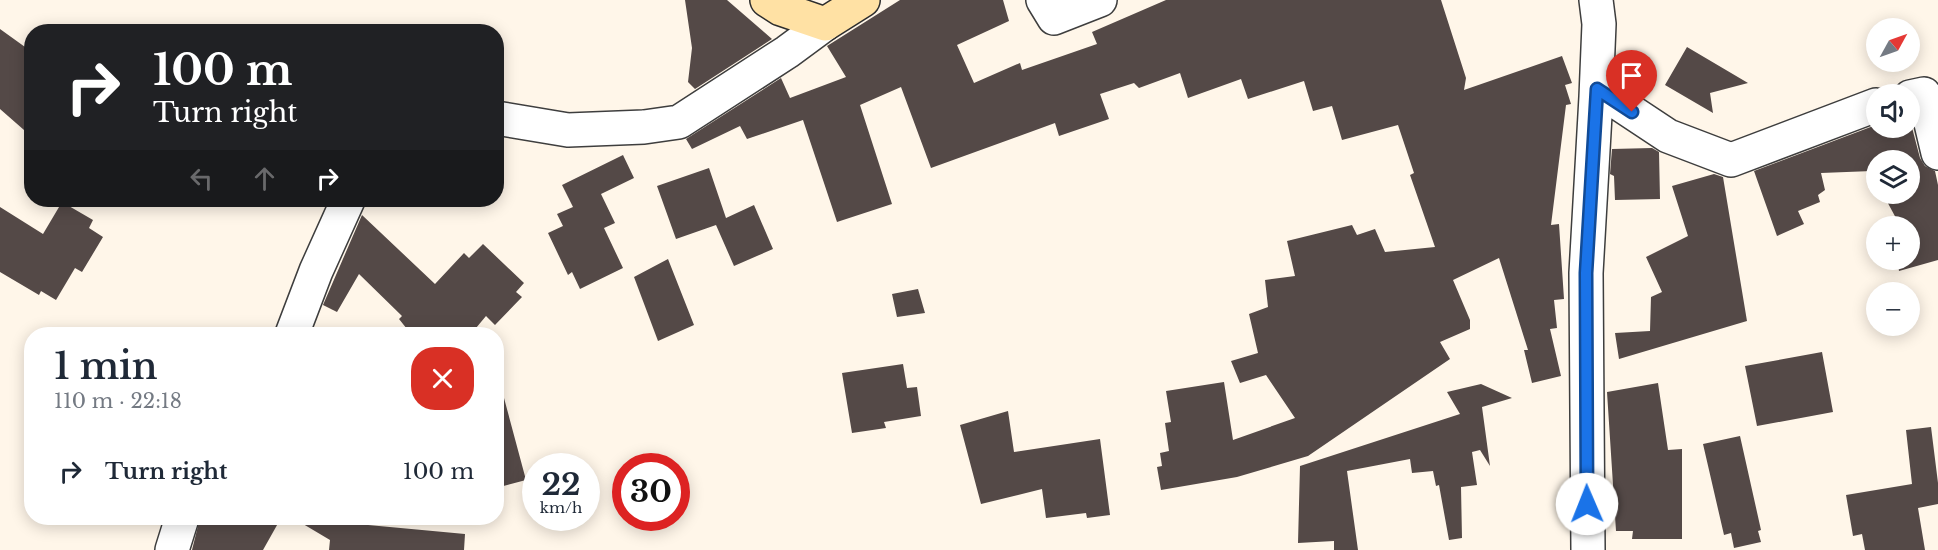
<!DOCTYPE html>
<meta charset="utf-8">
<style>
body{margin:0;font-family:"Libre Baskerville",serif;background:#f2f2f3;color:#1f2937;height:100vh;display:flex;flex-direction:column;font-size:22px;white-space:nowrap}
*{box-sizing:border-box;margin:0}
p{font-size:20px;color:#747a83}
.icon{flex:none;width:33px;height:33px;fill:none;stroke:currentColor;stroke-width:2;stroke-linecap:round;stroke-linejoin:round}
.map{position:relative;flex:1;overflow:hidden}
.sheet{position:absolute;left:24px;top:327px;width:480px;height:198px;display:flex;flex-direction:column;background:#fff;border-radius:24px;box-shadow:0 3px 15px #0003}
.sheet>*{flex:none}
.banner{position:absolute;left:24px;top:24px;width:480px;height:183px;border-radius:24px;box-shadow:0 3px 15px #0003;background:#202124;color:#fff;overflow:hidden}
.needle{width:39px;rotate:50deg}
.fabs{position:absolute;left:1866px;top:18px;display:grid;gap:12px}
.fabs a{display:grid;place-items:center;width:54px;height:54px;border-radius:50%;background:#fff;box-shadow:0 3px 15px #0003;font-size:30px}
.speed{position:absolute;left:522px;top:453px;display:flex;gap:12px;font-size:30px;font-weight:700;text-align:center}
.speed>*{display:grid;place-content:center;width:78px;height:78px;border-radius:50%;background:#fff;box-shadow:0 3px 15px #0003;line-height:1}
.speed small{font-size:15px;font-weight:400}
.speed .limit{border:9px solid #d22;background:#fff;color:#111}
.pin{position:absolute;display:grid;place-items:center;width:51px;height:51px;color:#fff;margin:-62px -26px;border-radius:50% 50% 50% 0;rotate:-45deg;box-shadow:0 0 6px #0007}
.pin .icon{rotate:45deg}
.me{position:absolute;width:66px;margin:-33px;rotate:359deg;stroke-linejoin:round;filter:drop-shadow(0 0 4px #0008)}
.turn{display:flex;align-items:center;gap:21px;height:126px;padding:0 30px;font-size:27px}
.turn .icon{width:78px;height:78px;stroke-width:2.5}
.turn b{display:block;font-size:42px;line-height:51px}
.lanes{display:flex;align-items:center;height:57px;padding:0 30px;background:#0003;justify-content:center;gap:30px;direction:ltr}
.lanes .off{opacity:.35}
.round{display:grid;place-items:center;flex:none;width:63px;height:63px;border-radius:24px;background:#f2f2f3}
.overview{display:flex;align-items:center;justify-content:space-between;height:102px;padding:0 30px}
h1{font-size:36px;font-weight:600;line-height:45px}
ul{padding:0;list-style:none}
li{display:flex;align-items:center;gap:18px;height:84px;padding:0 30px}
li div{flex:1}
li b{display:block;font-size:22px}
li em{font-style:normal}
.map>svg:first-child{display:block}
.building{fill:#544947}
.lines{fill:none;stroke-linecap:round;stroke-linejoin:round}
.street-casing{stroke:#3e3e3e;stroke-width:36}
.secondary-casing{stroke:#2d2d2d;stroke-width:36}
.street{stroke:#fff;stroke-width:33}
.secondary{stroke:#ffe1a4;stroke-width:33}
.route-casing{stroke:#114b97;stroke-width:15}
.route{stroke:#1a73e8;stroke-width:10}
</style>
<div class="map">
<svg width="1938" height="550" viewBox="0 0 1938 550">
<rect width="100%" height="100%" fill="#fff6e9"/>
<path class="building" d="M685,0H727L772,39L695,89L688,82L692,48Z
M900,0H1003L1009,21L957,45L974,83L1020,63L1022,70L1097,44L1092,32L1166,0H1441L1466,78L1464,90L1562,56L1572,83L1565,85L1571,104L1566,105L1551,225L1559,224L1564,299L1554,300L1557,328L1550,329L1561,376L1532,383L1524,350H1528L1499,258L1453,280L1470,320V329L1440,342L1450,359L1308,456L1237,477L1161,490L1157,467L1162,466L1160,453L1169,451L1165,423L1171,422L1166,391L1224,382L1233,440L1295,418L1266,375L1240,383L1231,361L1258,353L1249,314L1268,307L1265,280L1295,276L1287,241L1352,225L1357,235L1375,229L1385,252L1435,247L1410,175L1414,173L1398,125L1342,140L1332,106L1313,111L1304,81L1248,99L1241,79L1188,98L1180,73L1139,88L1134,83L1100,94L1109,119L1059,136L1055,123L931,168L901,87L860,105L892,204L837,222L803,120L747,139L740,126L692,149L686,139L781,78L790,98L846,77L827,46Z
M0,29L32,52V137L0,109Z
M1687,47L1748,83L1710,93L1713,113L1665,85Z
M1910,120L1920,158L1925,166L1935,171L1938,185V260L1899,271L1897,260H1910V226H1891L1890,222L1897,220L1883,194H1910V160H1876V180L1872,171L1821,173L1825,190L1818,195L1820,202L1798,211L1804,224L1777,236L1754,171L1876,125V128H1910Z
M1652,148L1659,152L1660,199L1615,200L1614,176L1610,174L1612,149Z
M623,155L634,178L601,194L615,223L604,228L623,268L580,289L572,272L568,275L548,233L563,226L557,214L573,207L562,185Z
M709,168L726,218L754,205L773,249L734,266L716,225L676,239L657,186Z
M1714,174L1723,177L1747,321L1619,359L1615,333L1650,331L1651,297L1662,292L1646,257L1688,236L1672,186Z
M62,202L93,220L89,228L103,237L82,272L75,268L56,300L41,291L39,295L0,272V207L43,234Z
M362,215L435,284L464,253L469,258L483,244L524,283L516,292L522,297L495,325L486,316L471,334H411L399,319L402,316L359,274L337,312L323,305Z
M668,259L694,325L658,341L634,277Z
M918,289L925,313L897,317L892,294Z
M1822,352L1833,412L1757,426L1745,366Z
M903,364L907,388L917,387L921,416L884,422L886,428L852,433L842,373Z
M1658,383L1668,450L1682,449V539H1632L1633,531H1616L1607,392Z
M1481,384L1512,398L1482,407L1490,466L1480,450L1472,452L1477,485L1461,487L1462,538L1449,540L1439,485L1436,486L1433,471L1412,473L1410,459L1347,471L1358,550H1334V541L1298,543L1300,466L1460,414L1447,392Z
M504,398L526,480L496,488V399Z
M1008,411L1014,452L1100,439L1110,515L1087,518L1086,513L1046,518L1042,489L981,504L960,425Z
M1931,427L1938,483V504L1918,508L1925,550H1865L1862,534L1853,536L1846,495L1912,484L1906,430Z
M1740,436L1761,530L1758,531L1761,542L1734,548L1731,533L1724,535L1703,444Z
M200,518H281L263,550H192Z
M293,518L465,534L464,550H329L330,540Z"/>
<g class="lines">
<g class="street-casing">
<path id="street" d="M1043,0L1054,18L1100,0
M1597,89L1668,136L1731,160L1876,105
M1910,97L1924,94L1938,153
M496,118L568,130L644,127L679,122L787,52L825,24
M292,334L316,271L348,200
M172,550L182,518
M1588,550L1586,273L1596,97L1599,24L1596,0"/>
</g>
<g class="secondary-casing">
<path id="secondary" d="M767,0L781,9L825,24L863,0"/>
</g>
<use href="#street" class="street"/>
<use href="#secondary" class="secondary"/>
</g>
<g class="lines">
<g class="route-casing">
<path id="route" d="M1587,504L1586,273L1597,89L1632,112"/>
</g>
<use href="#route" class="route"/>
</g>
</svg>
<div class="fabs">
<a><svg class="needle" viewBox="-14 -14 28 28"><path d="M0-13l5 13h-10z" fill="#e53935"/><path d="M0 13l5-13h-10z" fill="#747a83"/></svg></a>
<a><svg class="icon" aria-label="sound" viewBox="0 0 24 24"><path d="M4 9h4l5-4v14l-5-4H4zM17 9q2 3 0 6"/></svg></a>
<a><svg class="icon" aria-label="layers" viewBox="0 0 24 24"><path d="M12 4l9 5-9 5-9-5zM3 14l9 5 9-5"/></svg></a>
<a>+</a>
<a>−</a>
</div>
<div class="speed"><div>22<small>km/h</small></div><div class="limit">30</div></div>
<div class="pin" style="left:1632px;top:112px;background:#d93025"><svg class="icon" aria-label="arrive" viewBox="0 0 24 24"><path d="M6 21V4h12l-3 4 3 4H6"/></svg></div>
<svg class="me" style="left:1587px;top:504px" viewBox="-20 -20 40 40"><circle r="19" fill="#fff"/><path d="M0-13L10 11 0 6-10 11z" fill="#1a73e8"/></svg>
<div class="banner">
<div class="turn"><svg class="icon" aria-label="right" viewBox="0 0 24 24"><path d="M7 20v-9h11M14 6l5 5-5 5"/></svg><div><b>100 m</b>Turn right</div></div>
<div class="lanes"><svg class="icon off" aria-label="left" viewBox="0 0 24 24"><path d="M17 20v-9H6M10 6l-5 5 5 5"/></svg><svg class="icon off" aria-label="ahead" viewBox="0 0 24 24"><path d="M12 20V5M6 11l6-6 6 6"/></svg><svg class="icon" aria-label="right" viewBox="0 0 24 24"><path d="M7 20v-9h11M14 6l5 5-5 5"/></svg></div>
</div>
<section class="sheet">
<div class="overview"><div><h1>1 min</h1><p>110 m · 22:18</p></div><a class="round" style="background:#d93025;color:#fff"><svg class="icon" aria-label="close" viewBox="0 0 24 24"><path d="M6 6l12 12M18 6L6 18"/></svg></a></div>
<ul>
<li><svg class="icon" aria-label="right" viewBox="0 0 24 24"><path d="M7 20v-9h11M14 6l5 5-5 5"/></svg><div><b>Turn right</b></div><em>100 m</em></li>
</ul>
</section>
</div>
